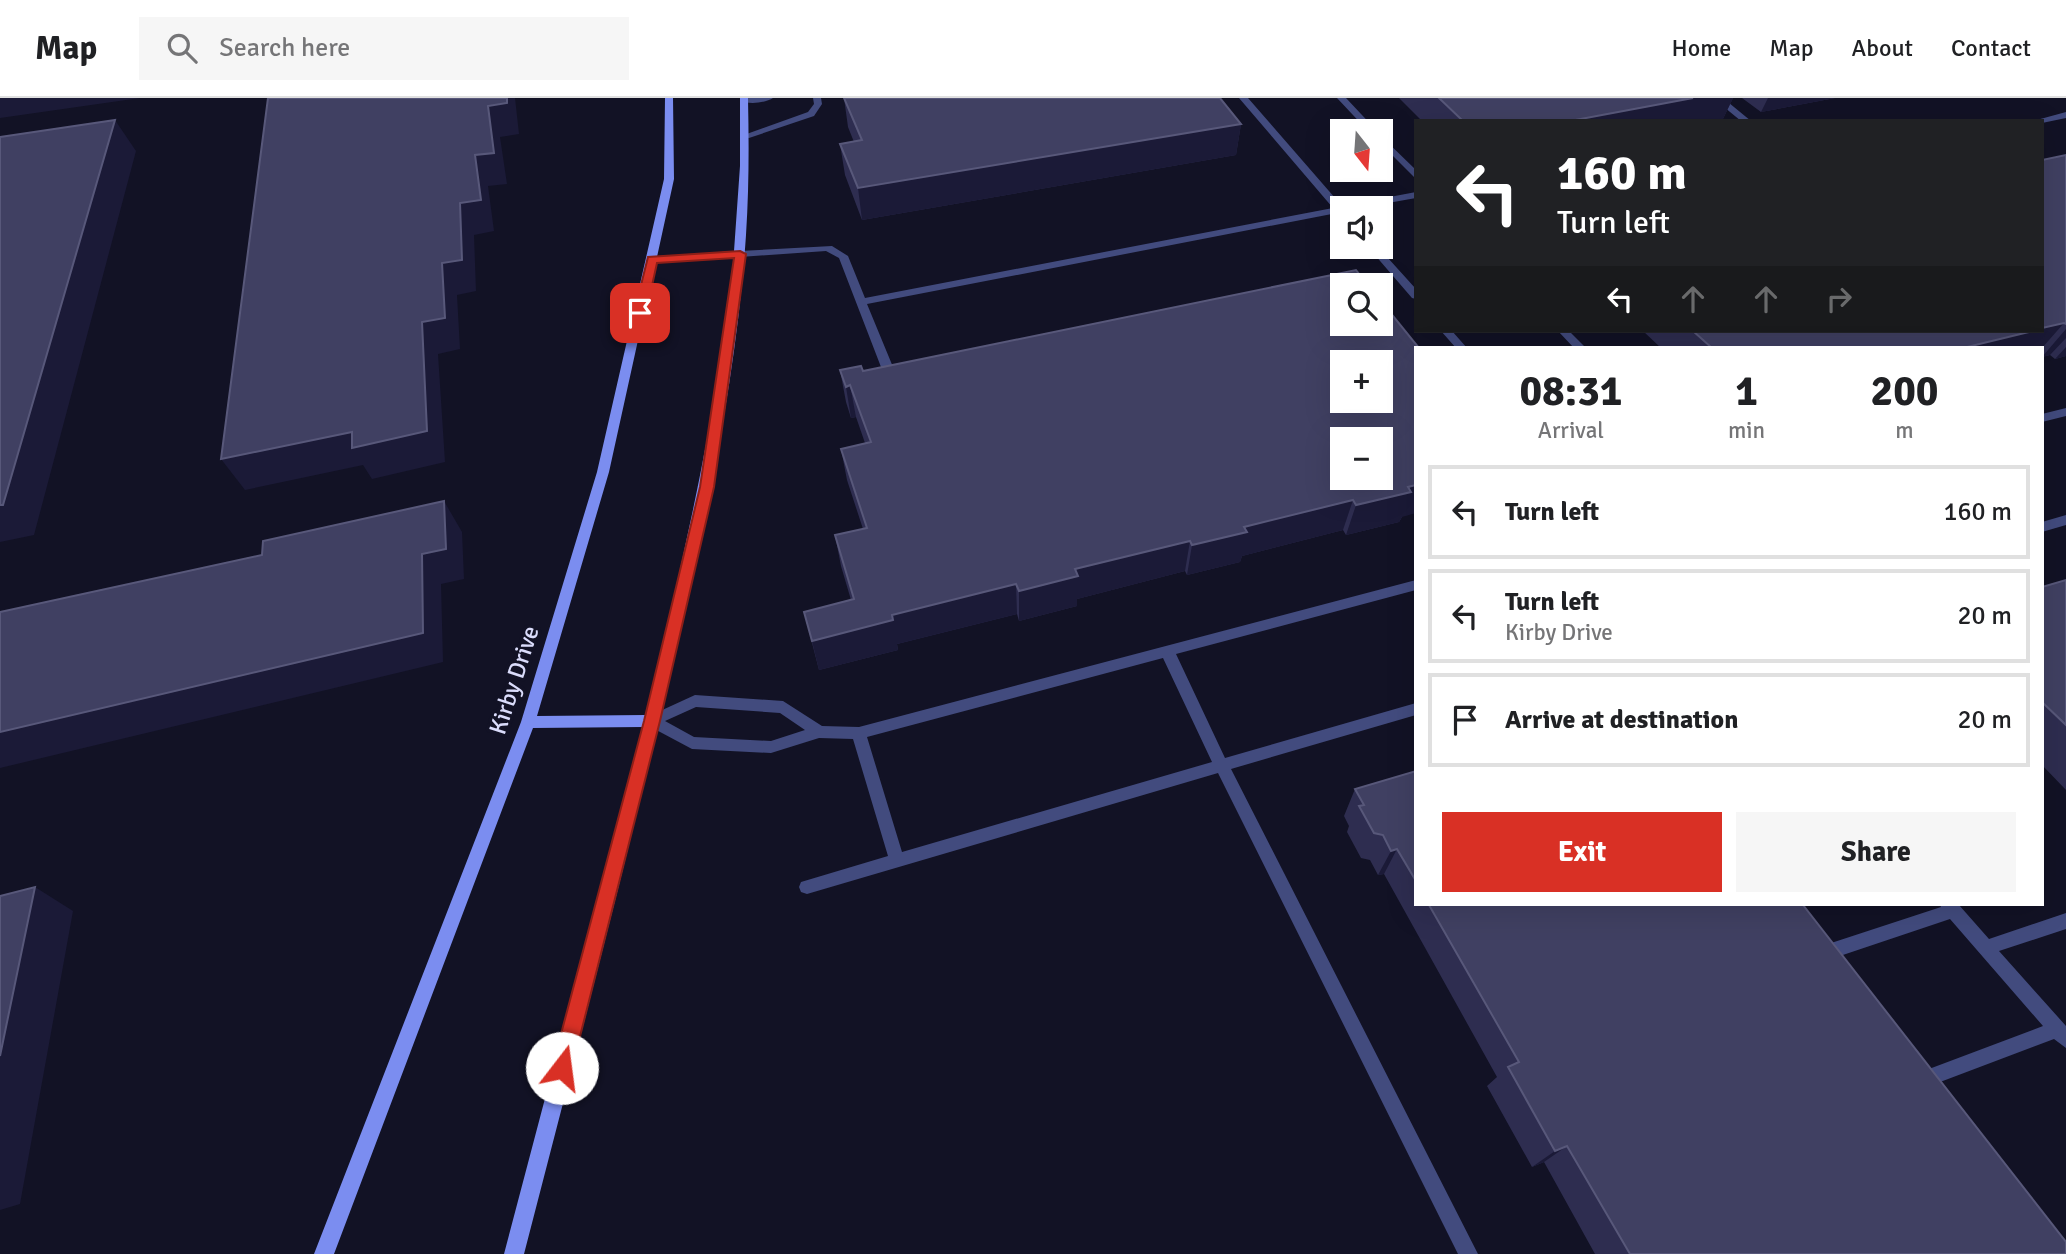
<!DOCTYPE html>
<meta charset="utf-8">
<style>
body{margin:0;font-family:Signika,sans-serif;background:#f6f6f6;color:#202124;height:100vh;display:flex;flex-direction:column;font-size:26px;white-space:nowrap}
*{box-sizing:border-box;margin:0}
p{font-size:23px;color:#757577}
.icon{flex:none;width:38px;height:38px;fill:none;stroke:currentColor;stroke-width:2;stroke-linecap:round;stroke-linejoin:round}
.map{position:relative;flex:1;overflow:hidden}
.sheet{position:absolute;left:1414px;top:248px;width:630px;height:560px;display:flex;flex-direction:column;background:#fff;border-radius:0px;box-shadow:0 7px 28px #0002}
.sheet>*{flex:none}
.banner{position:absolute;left:1414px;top:21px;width:630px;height:214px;border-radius:0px;box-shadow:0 7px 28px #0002;background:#202124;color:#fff;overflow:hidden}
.needle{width:46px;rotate:163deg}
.buttons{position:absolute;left:1330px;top:21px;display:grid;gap:14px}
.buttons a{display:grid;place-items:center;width:63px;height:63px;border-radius:0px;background:#fff;box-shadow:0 7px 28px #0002;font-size:35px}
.pin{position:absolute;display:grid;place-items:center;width:60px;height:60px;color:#fff;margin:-30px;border-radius:14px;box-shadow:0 4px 10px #0006}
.me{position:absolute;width:77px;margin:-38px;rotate:15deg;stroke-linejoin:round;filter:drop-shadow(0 0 5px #0008)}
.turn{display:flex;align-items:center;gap:24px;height:147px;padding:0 28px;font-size:32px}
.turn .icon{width:91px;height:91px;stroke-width:2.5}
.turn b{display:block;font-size:49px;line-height:60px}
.lanes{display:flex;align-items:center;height:66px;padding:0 28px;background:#0003;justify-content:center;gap:35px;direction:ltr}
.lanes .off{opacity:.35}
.eta{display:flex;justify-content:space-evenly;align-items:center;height:119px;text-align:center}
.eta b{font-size:42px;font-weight:700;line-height:49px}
.button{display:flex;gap:14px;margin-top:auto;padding:14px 28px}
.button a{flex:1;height:80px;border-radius:0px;background:#d93025;color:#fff;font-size:28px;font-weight:700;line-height:80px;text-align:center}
.button a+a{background:#f6f6f6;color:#202124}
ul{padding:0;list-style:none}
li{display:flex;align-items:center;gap:21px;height:94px;margin:0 14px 10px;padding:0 14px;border:4px solid #e0e0e0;border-radius:0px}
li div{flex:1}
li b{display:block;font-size:26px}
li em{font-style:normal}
header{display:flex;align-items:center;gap:42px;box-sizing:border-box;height:98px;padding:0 35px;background:#fff;border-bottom:2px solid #e0e0e0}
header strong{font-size:33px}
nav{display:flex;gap:38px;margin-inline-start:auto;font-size:24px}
.search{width:490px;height:63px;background:#f6f6f6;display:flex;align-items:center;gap:18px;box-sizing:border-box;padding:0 24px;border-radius:0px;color:#757577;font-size:26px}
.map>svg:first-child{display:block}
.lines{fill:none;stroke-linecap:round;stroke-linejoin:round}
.service{fill:#424b7e;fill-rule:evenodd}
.secondary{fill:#7b8df0;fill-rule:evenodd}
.wall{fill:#2e2d50}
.shaded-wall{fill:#1b1a37}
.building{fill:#404062;stroke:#58587a;stroke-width:2;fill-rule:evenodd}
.route{fill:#d93025;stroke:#8d1f18;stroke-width:2}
.labels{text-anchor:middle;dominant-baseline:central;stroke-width:7;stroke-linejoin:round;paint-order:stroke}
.street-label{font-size:24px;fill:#dadcfb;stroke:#121225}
</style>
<header>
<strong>Map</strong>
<div class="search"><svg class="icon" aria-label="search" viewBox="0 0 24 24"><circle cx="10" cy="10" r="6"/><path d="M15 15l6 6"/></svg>Search here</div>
<nav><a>Home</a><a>Map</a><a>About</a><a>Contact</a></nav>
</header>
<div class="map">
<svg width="2066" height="1156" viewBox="0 0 2066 1156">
<rect width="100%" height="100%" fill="#121225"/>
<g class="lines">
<path class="service" d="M741,0H773C766,5 747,7 740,2Z
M813,0H821L822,6L814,18L749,40L741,38L808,14L814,6Z
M1239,0H1248L1342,108L1416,94V100L1360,110H1342V117L1337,115L867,206L893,269L887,273L881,269L839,160L826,153L740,159L735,156L740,153L832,148L848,158L865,200L1333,110Z
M1337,0H1346L1377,33H1368Z
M1713,0H1723L1751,23H1741Z
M2066,14V20L2042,25V23H2033Z
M1381,38L1416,72V81L1381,46Z
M1368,149H1378L1416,191V201L1412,200Z
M1441,233H1452L1467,250H1456Z
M1558,233H1569L1586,250H1574Z
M2066,310V318L2042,324V316Z
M2066,417V427L2042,434V424Z
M1416,482V492L1176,556L1225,660L1416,605V617L1231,671L1478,1156H1458L1218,675L807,796L801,794L799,789L801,784L888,758L853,641L819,640L771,655L692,651L647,627L645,623L647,619L695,597L783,603L822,628L859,629ZM1163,560L1212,664L902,754L867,639ZM696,609L780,615L805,632L771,643L694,639L665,623Z
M1940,807H1959L1989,841L2066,815V831L1999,853L2066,928V950L2054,941L1919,992L1913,989L1910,983L1913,977L2043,928L1950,821L1822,864L1816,862L1814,856L1816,850L1822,848L1941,809Z"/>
<path class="secondary" d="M665,0H673L674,81L657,159L734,153L740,68V0H748C749,46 749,91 746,137C736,288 702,438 668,586C623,777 573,966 524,1156H504L643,629L533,630L334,1156H314L521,624L597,374L664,81ZM734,159C718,315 682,466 646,617L537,618L609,374L655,165Z"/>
</g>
<path class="wall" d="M844,0H1220L1241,26L1236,57L862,122L845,77L840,46L854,44L848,29Z
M1399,0H1733L1722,23H1422Z
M1742,0H1835L1761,14Z
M2066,57V258L2055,261L2050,257L2042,259V250H1661L1643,233H2042Z
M1356,172L1402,419L1399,424L1346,437L1343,432L1242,458L1240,464L1187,477L1185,473L1077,501V508L1019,523L1017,516L897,546L898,552L819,572L804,514L851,502L841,468L835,437L863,431L847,382L841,351L865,345L856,319L851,320L846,304L840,272L863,273Z
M2066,482V692L2042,667V489Z
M1416,673V807H1803L2066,1156H1595L1544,1064L1532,1069L1487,988L1497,979L1384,776L1378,777L1370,762L1361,760L1347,734L1349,728L1344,718L1355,691Z"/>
<path class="shaded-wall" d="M0,0H140L0,20Z
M507,0H515L519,36L500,39L507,86L488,88L494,133L474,137L476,193L457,197L460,251L438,256L445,364L372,381L363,367L245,392L221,361L442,165L488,8Z
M1693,0H1733L1722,23H1570Z
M1768,0H1835L1761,14Z
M115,22L136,53L34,437L0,444V407Z
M1241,26L1236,57L862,122L858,90Z
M2064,225L2042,250H1963L2033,233H2042V230Z
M2066,231V240L2050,257L2042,259Z
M2066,249V258L2055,261Z
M850,287L856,319L851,320L846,289Z
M1416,387V415L1402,419L1399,424L1346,437L1356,407Z
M1353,402L1343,432L1242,458L1240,464L1187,477L1192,447L1244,429Z
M444,403L462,434L464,481L441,486L443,564L0,670V634L422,456Z
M1190,443L1185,473L1077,501V508L1019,523V493L1075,471Z
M1016,486L1017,516L897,546L898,552L819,572L812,543L892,517Z
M1397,751L1384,776L1378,777L1391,753Z
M35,789L73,813L20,1106L0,1112V958Z
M1567,1048L1544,1064L1532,1069L1555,1053Z"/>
<path class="building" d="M268,0H507V5L488,8L494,55L475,57L481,102L460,105L462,162L442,165L445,220L422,224L427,333L352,350V334L221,361Z
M844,0H1220L1241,26L858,90L840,46L862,42Z
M1439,0H1693L1570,23H1463Z
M115,22L3,407H0V39Z
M2066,57V226L2064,225L2042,230V62Z
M1356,172L1368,187H1342V226H1381V203L1419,250H1416V387L1408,389L1411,394L1356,407L1353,402L1244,429L1247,434L1192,447L1190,443L1075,471L1078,478L1019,493L1016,486L892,517L893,522L812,543L804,514L854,501L835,437L867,430L841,351L871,344L850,287L846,289L840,272L861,268L863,273ZM1342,264H1381V303H1342ZM1342,341H1381V380H1342Z
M1693,233H2033L1963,250H1712Z
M444,403L446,451L422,456L423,535L0,634V514L262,457L263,443Z
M2066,482V627L2042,604V489Z
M1416,673V783L1397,751L1391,753L1383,737L1374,735L1359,708L1364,707L1355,691Z
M35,789L0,958V798Z
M1429,807H1803L2066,1144V1156H1630L1567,1048L1555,1053L1508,969L1519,964Z"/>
<path class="route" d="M740,153L746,156L714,389L660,623L572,970L569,977L562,979L555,977L552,970L644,623L700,389L734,160L657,165L646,215L640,219L634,215L648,159Z"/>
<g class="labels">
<g class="street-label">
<text transform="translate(514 582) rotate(-72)">Kirby Drive</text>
</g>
</g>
</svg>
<div class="buttons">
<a><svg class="needle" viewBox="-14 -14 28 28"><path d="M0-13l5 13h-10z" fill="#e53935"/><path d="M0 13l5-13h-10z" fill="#757577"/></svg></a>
<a><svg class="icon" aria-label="sound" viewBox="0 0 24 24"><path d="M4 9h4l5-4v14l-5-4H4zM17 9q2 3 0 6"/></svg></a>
<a><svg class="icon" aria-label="search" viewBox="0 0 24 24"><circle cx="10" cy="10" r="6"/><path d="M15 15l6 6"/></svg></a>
<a>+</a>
<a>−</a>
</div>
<div class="pin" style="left:640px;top:215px;background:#d93025"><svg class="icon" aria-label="arrive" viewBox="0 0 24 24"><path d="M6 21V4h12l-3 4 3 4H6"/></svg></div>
<svg class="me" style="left:562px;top:970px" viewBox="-20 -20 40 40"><circle r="19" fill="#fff"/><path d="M0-13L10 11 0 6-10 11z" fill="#d93025"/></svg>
<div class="banner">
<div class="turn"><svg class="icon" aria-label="left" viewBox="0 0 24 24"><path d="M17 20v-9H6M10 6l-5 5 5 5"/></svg><div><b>160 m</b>Turn left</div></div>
<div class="lanes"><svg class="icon" aria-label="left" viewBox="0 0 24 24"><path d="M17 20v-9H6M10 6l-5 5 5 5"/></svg><svg class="icon off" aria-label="ahead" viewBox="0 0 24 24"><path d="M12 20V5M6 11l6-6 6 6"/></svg><svg class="icon off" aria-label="ahead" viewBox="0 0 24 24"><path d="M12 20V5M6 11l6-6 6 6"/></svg><svg class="icon off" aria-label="right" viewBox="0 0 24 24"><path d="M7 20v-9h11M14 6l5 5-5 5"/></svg></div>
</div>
<section class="sheet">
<div class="eta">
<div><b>08:31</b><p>Arrival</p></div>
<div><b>1</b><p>min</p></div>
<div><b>200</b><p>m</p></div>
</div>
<ul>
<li><svg class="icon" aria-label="left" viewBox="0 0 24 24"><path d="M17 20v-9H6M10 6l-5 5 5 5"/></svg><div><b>Turn left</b></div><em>160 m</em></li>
<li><svg class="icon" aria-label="left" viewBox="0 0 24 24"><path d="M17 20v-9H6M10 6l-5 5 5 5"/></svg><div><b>Turn left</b><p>Kirby Drive</p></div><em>20 m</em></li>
<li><svg class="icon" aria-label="arrive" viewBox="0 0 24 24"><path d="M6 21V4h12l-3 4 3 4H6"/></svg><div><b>Arrive at destination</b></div><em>20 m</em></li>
</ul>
<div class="button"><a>Exit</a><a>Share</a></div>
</section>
</div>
